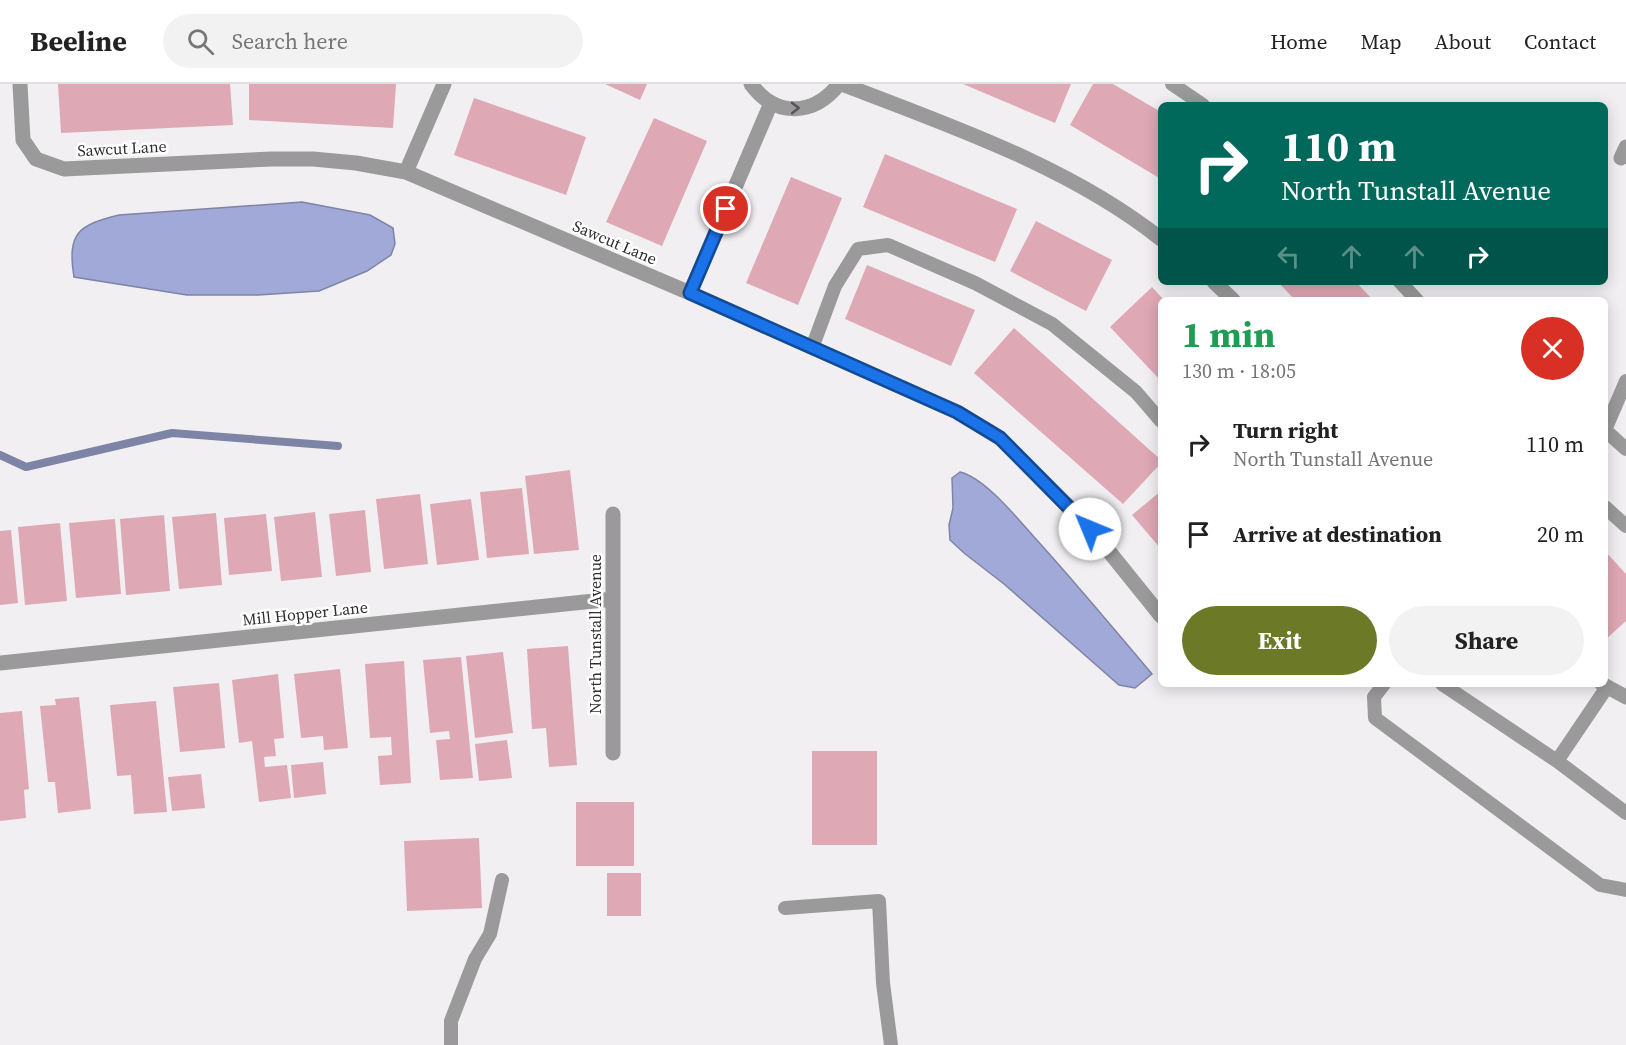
<!DOCTYPE html>
<meta charset="utf-8">
<style>
body{margin:0;font-family:"Source Serif 4",serif;background:#f2f2f2;color:#222;height:100vh;display:flex;flex-direction:column;font-size:22px;white-space:nowrap}
*{box-sizing:border-box;margin:0}
p{font-size:20px;color:#767676}
.icon{flex:none;width:33px;height:33px;fill:none;stroke:currentColor;stroke-width:2;stroke-linecap:round;stroke-linejoin:round}
.map{position:relative;flex:1;overflow:hidden}
.drawer{position:absolute;left:1158px;top:213px;width:450px;height:390px;display:flex;flex-direction:column;background:#fff;border-radius:9px;box-shadow:0 3px 15px #0003}
.drawer>*{flex:none}
.guide{position:absolute;left:1158px;top:18px;width:450px;height:183px;border-radius:9px;box-shadow:0 3px 15px #0003;background:#00695c;color:#fff;overflow:hidden}
.pin{position:absolute;display:grid;place-items:center;width:51px;height:51px;color:#fff;margin:-26px;border:3px solid #fff;border-radius:50%;box-shadow:0 2px 6px #0007}
.me{position:absolute;width:66px;margin:-33px;rotate:315deg;stroke-linejoin:round;filter:drop-shadow(0 0 4px #0008)}
.turn{display:flex;align-items:center;gap:21px;height:126px;padding:0 24px;font-size:27px}
.turn .icon{width:78px;height:78px;stroke-width:2.5}
.turn b{display:block;font-size:42px;line-height:51px}
.lanes{display:flex;align-items:center;height:57px;padding:0 24px;background:#0003;justify-content:center;gap:30px;direction:ltr}
.lanes .off{opacity:.35}
.round{display:grid;place-items:center;flex:none;width:63px;height:63px;border-radius:32px;background:#f2f2f2}
.summary{display:flex;align-items:center;justify-content:space-between;height:102px;padding:0 24px}
h1{font-size:36px;font-weight:700;line-height:45px;color:#1e9e55}
.primary-button{display:flex;gap:12px;margin-top:auto;padding:12px 24px}
.primary-button a{flex:1;height:69px;border-radius:36px;background:#6c7926;color:#fff;font-size:24px;font-weight:700;line-height:69px;text-align:center}
.primary-button a+a{background:#f2f2f2;color:#222}
ul{padding:0;list-style:none}
li{display:flex;align-items:center;gap:18px;height:90px;padding:0 24px}
li div{flex:1}
li b{display:block;font-size:22px}
li em{font-style:normal}
header{display:flex;align-items:center;gap:36px;box-sizing:border-box;height:84px;padding:0 30px;background:#fff;border-bottom:2px solid #e0e0e0}
header strong{font-size:28px}
nav{display:flex;gap:33px;margin-inline-start:auto;font-size:21px}
.search{width:420px;height:54px;background:#f2f2f2;display:flex;align-items:center;gap:15px;box-sizing:border-box;padding:0 21px;border-radius:33px;color:#767676;font-size:22px}
.map>svg:first-child{display:block}
.water{fill:#a0a9d7;stroke:#7e84a5;stroke-width:1.5}
.lines{fill:none;stroke-linecap:round;stroke-linejoin:round}
.stream{stroke:#7e84a5;stroke-width:8}
.building{fill:#dfa8b5}
.service{stroke:#9a9a9b;stroke-width:14}
.minor{stroke:#9a9a9b;stroke-width:15}
.oneway{stroke:#555455}
.route-casing{stroke:#114b97;stroke-width:15}
.route{stroke:#1a73e8;stroke-width:10}
.labels{text-anchor:middle;dominant-baseline:central;stroke-width:5;stroke-linejoin:round;paint-order:stroke}
.street-label{font-size:16px;fill:#302f2f;stroke:#fff}
</style>
<header>
<strong>Beeline</strong>
<div class="search"><svg class="icon" aria-label="search" viewBox="0 0 24 24"><circle cx="10" cy="10" r="6"/><path d="M15 15l6 6"/></svg>Search here</div>
<nav><a>Home</a><a>Map</a><a>About</a><a>Contact</a></nav>
</header>
<div class="map">
<svg width="1626" height="961" viewBox="0 0 1626 961">
<rect width="100%" height="100%" fill="#f2eff2"/>
<path class="water" d="M302,118L370,131L393,144L395,160L391,171L367,187L319,207L258,211H187L74,193C67,149 78,141 119,131Z
M960,388C985,394 1017,434 1035,454C1075,498 1113,544 1152,590L1135,604L1119,601L1004,500L964,469L950,456L949,441L953,424L952,394Z"/>
<g class="lines">
<path class="stream" d="M0,371L26,383L172,349L338,362"/>
</g>
<path class="building" d="M58,0H230L233,41L61,49Z
M249,0H396L393,44L249,36Z
M605,0H647L640,16Z
M963,0H1071L1055,39Z
M1093,0H1113L1161,28V95L1070,41Z
M474,14L586,53L566,111L454,71Z
M654,34L707,57L662,162L606,138Z
M885,70L1017,125L995,178L863,123Z
M791,93L842,114L798,221L746,199Z
M1036,137L1112,176L1086,227L1010,187Z
M867,181L975,226L951,282L845,235Z
M1278,198H1356L1373,216H1295Z
M1152,203L1164,216H1161V297L1110,243Z
M1014,244L1161,376V379L1123,420L974,289Z
M570,386L579,466L534,470L525,392Z
M522,404L529,470L487,474L480,408Z
M1161,407V465L1132,431Z
M420,410L428,480L384,485L376,415Z
M471,415L479,476L437,481L430,420Z
M365,426L371,488L336,492L329,430Z
M315,428L322,493L281,497L274,433Z
M216,429L222,501L179,505L172,433Z
M266,430L272,487L229,491L224,434Z
M164,431L170,507L126,511L120,435Z
M115,435L121,510L76,514L69,439Z
M60,439L67,517L25,521L18,443Z
M11,446L18,519L0,521V447Z
M1605,467L1626,490V537L1605,556Z
M568,562L577,681L549,683L546,644L532,645L527,565Z
M503,568L513,649L475,654L466,572Z
M461,573L473,694L440,696L436,656L450,655L449,647L430,649L423,576Z
M404,577L411,699L380,701L378,672L392,671L391,653L370,654L365,580Z
M340,585L348,664L324,666L323,652L301,654L294,590Z
M278,590L284,654L274,655L276,672L264,673L265,683L287,681L291,714L259,718L252,657L239,659L232,596Z
M219,599L225,664L180,668L173,603Z
M79,613L91,725L58,729L55,698H48L40,622L56,621L55,615Z
M156,617L167,728L134,730L131,691L117,692L110,621Z
M22,627L29,705L24,706L26,734L0,737V629Z
M507,656L512,694L479,697L475,660Z
M812,667H877V761H812Z
M323,678L326,710L294,714L291,681Z
M201,690L205,724L172,727L168,693Z
M576,718H634V782H576Z
M479,754L482,824L407,827L404,757Z
M607,789H641V832H607Z"/>
<g class="lines">
<path class="service" d="M1172,0L1203,21
M1400,198L1417,216
M812,264L835,202L858,165L888,161L975,199L1052,240L1136,308L1161,337
M1626,297L1605,346L1626,365
M1605,423L1626,442
M1384,600L1374,613L1375,634L1600,801L1626,806
M1442,600L1557,677L1626,729
M1557,677L1607,603
M785,824L879,817L883,899L891,961
M451,961V937L475,875L490,850L502,796"/>
<path class="minor" d="M20,0L23,56L36,75L64,85L272,75H313L356,79L406,88L690,209L957,328L1000,354L1091,445L1161,532
M751,0C776,34 814,32 839,0
M842,0C950,42 1069,82 1161,155
M1621,74L1626,63
M406,88L444,0
M1214,198L1233,216
M690,209L771,19
M613,430V669
M0,579L613,515
M1602,600L1626,613"/>
</g>
<defs><path id="oneway-chevron" d="M-2-3.5L2.5 0L-2 3.5" fill="none" stroke-width="1.6" stroke-linecap="round" stroke-linejoin="round" transform="scale(1.5)"/></defs>
<use class="oneway" href="#oneway-chevron" transform="translate(795 24) rotate(-1)"/>
<g class="lines">
<g class="route-casing">
<path id="route" d="M726,125L690,209L957,328L1000,354L1090,445"/>
</g>
<use href="#route" class="route"/>
</g>
<g class="labels">
<g class="street-label">
<text transform="translate(122 64) rotate(-3)">Sawcut Lane</text>
<text transform="translate(615 158) rotate(23)">Sawcut Lane</text>
<text transform="translate(305 529) rotate(-6)">Mill Hopper Lane</text>
<text transform="translate(595 550) rotate(-90)">North Tunstall Avenue</text>
</g>
</g>
</svg>
<div class="pin" style="left:726px;top:125px;background:#d93025"><svg class="icon" aria-label="arrive" viewBox="0 0 24 24"><path d="M6 21V4h12l-3 4 3 4H6"/></svg></div>
<svg class="me" style="left:1090px;top:445px" viewBox="-20 -20 40 40"><circle r="19" fill="#fff"/><path d="M0-13L10 11 0 6-10 11z" fill="#1a73e8"/></svg>
<div class="guide">
<div class="turn"><svg class="icon" aria-label="right" viewBox="0 0 24 24"><path d="M7 20v-9h11M14 6l5 5-5 5"/></svg><div><b>110 m</b>North Tunstall Avenue</div></div>
<div class="lanes"><svg class="icon off" aria-label="left" viewBox="0 0 24 24"><path d="M17 20v-9H6M10 6l-5 5 5 5"/></svg><svg class="icon off" aria-label="ahead" viewBox="0 0 24 24"><path d="M12 20V5M6 11l6-6 6 6"/></svg><svg class="icon off" aria-label="ahead" viewBox="0 0 24 24"><path d="M12 20V5M6 11l6-6 6 6"/></svg><svg class="icon" aria-label="right" viewBox="0 0 24 24"><path d="M7 20v-9h11M14 6l5 5-5 5"/></svg></div>
</div>
<section class="drawer">
<div class="summary"><div><h1>1 min</h1><p>130 m · 18:05</p></div><a class="round" style="background:#d93025;color:#fff"><svg class="icon" aria-label="close" viewBox="0 0 24 24"><path d="M6 6l12 12M18 6L6 18"/></svg></a></div>
<ul>
<li><svg class="icon" aria-label="right" viewBox="0 0 24 24"><path d="M7 20v-9h11M14 6l5 5-5 5"/></svg><div><b>Turn right</b><p>North Tunstall Avenue</p></div><em>110 m</em></li>
<li><svg class="icon" aria-label="arrive" viewBox="0 0 24 24"><path d="M6 21V4h12l-3 4 3 4H6"/></svg><div><b>Arrive at destination</b></div><em>20 m</em></li>
</ul>
<div class="primary-button"><a>Exit</a><a>Share</a></div>
</section>
</div>
